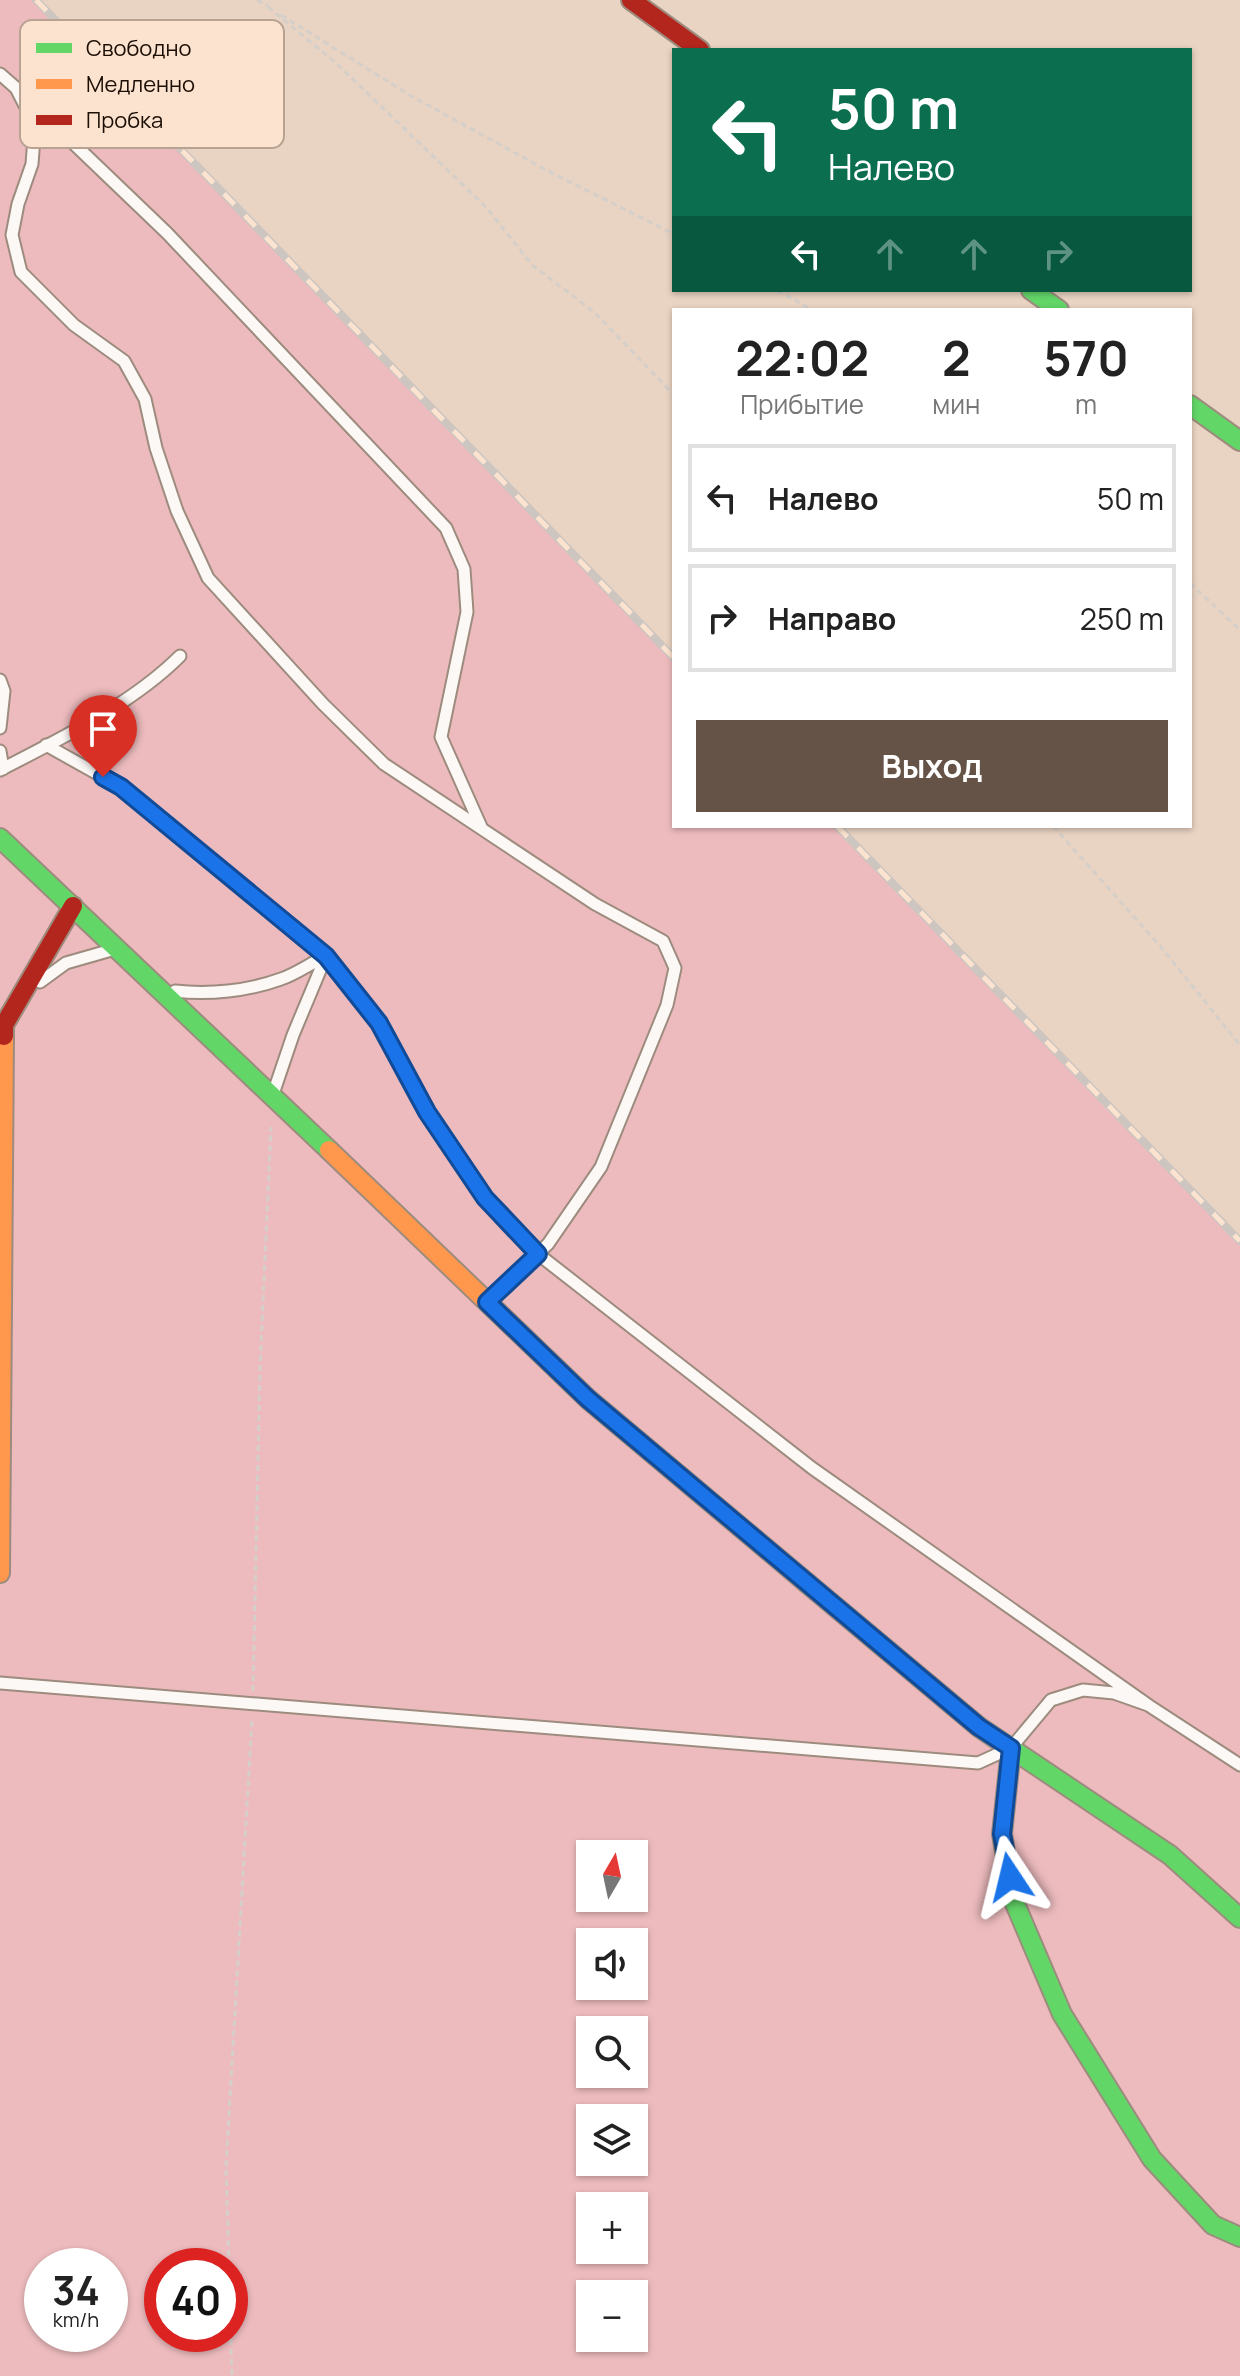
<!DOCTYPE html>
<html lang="ru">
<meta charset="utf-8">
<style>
body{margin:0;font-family:Manrope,sans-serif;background:#f2f2f2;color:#222;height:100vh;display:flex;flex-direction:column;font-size:30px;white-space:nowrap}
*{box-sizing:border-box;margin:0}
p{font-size:26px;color:#767676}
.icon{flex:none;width:44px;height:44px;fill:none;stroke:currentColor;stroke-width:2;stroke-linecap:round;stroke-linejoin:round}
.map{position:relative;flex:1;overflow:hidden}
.sheet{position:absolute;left:672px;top:308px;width:520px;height:520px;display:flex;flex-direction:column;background:#fff;border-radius:0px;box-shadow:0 2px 6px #0004}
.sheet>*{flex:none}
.banner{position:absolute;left:672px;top:48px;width:520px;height:244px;border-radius:0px;box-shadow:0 2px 6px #0004;background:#0b6e4f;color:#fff;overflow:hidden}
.needle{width:52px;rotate:9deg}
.buttons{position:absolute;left:576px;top:1840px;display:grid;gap:16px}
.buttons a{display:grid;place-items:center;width:72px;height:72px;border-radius:0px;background:#fff;box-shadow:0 2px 6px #0004;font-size:40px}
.speed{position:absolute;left:24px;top:2248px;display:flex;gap:16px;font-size:40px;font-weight:700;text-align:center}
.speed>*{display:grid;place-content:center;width:104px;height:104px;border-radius:50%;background:#fff;box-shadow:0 2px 6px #0004;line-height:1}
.speed small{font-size:20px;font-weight:400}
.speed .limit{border:12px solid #d22;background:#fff;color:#111}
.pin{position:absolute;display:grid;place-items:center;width:68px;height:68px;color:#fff;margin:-82px -34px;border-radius:50% 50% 50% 0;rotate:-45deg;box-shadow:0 0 8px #0007}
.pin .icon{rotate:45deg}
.me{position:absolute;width:88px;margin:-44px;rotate:350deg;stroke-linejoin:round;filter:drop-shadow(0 0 6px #0008)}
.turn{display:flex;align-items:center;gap:28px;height:168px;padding:0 24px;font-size:36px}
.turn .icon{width:104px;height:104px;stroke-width:2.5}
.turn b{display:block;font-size:56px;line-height:68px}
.lanes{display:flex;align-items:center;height:76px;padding:0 24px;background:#0003;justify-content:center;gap:40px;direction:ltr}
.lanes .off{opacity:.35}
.eta{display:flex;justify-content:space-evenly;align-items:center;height:136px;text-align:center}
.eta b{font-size:48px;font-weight:700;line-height:56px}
.cta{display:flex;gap:16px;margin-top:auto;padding:16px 24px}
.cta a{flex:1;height:92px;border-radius:0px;background:#645346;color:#fff;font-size:32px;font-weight:700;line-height:92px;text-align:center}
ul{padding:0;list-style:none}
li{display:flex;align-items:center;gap:24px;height:108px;margin:0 16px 12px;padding:0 8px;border:4px solid #e0e0e0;border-radius:0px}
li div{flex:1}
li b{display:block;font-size:30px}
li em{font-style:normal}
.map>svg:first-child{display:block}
.green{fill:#edbbbe;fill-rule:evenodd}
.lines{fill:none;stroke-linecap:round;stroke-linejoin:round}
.lane-casing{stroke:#9d8c7e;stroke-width:15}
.fast-casing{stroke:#9d8c7e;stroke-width:22}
.slow-casing{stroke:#9d8c7e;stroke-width:22}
.jam-casing{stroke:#9d8c7e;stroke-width:22}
.path{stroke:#d5cfca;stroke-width:3;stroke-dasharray:6 4;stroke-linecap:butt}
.lane{stroke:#fcf8f6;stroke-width:11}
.fast{stroke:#63d668;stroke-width:18}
.slow{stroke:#ff974d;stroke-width:18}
.jam{stroke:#b3261e;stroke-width:18}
.rail-casing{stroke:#ccc5c0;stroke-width:8}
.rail{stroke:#fbe3cf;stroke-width:5;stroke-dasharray:15;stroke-linecap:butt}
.route-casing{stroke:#114b97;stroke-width:20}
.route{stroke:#1a73e8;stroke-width:14}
.key{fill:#fbe3cf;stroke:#b8a392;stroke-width:2}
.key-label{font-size:22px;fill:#1c0e04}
</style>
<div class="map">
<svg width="1240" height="2376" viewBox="0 0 1240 2376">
<rect width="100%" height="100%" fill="#e9d3c2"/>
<path class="green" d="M0,0H36L674,658V826H837L1240,1241V2376H0ZM590,1854H634V1898H590ZM590,1942H634V1986H590ZM590,2030H634V2074H590ZM590,2118H634V2162H590ZM590,2206H634V2250H590ZM42,2266H110V2334H42ZM162,2266H230V2334H162ZM590,2294H634V2338H590Z"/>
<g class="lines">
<g class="lane-casing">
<path id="lane" d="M0,74L16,88L35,125L32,164L18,204L12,235L21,272L74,325L124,361L145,399L156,448L177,511L208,578L323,704L384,764L595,904L663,941L675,968L667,1005L601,1167L548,1244L487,1301
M23,95L167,233L446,528L464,569L467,612L441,737L482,829
M0,680L4,691L0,728
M46,745L121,787L326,956L379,1023L427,1112L485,1198L538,1254L812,1468L1148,1705
M0,751L3,769
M0,770C60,739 132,704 180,656
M40,982L66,963L115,949
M175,991C209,995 248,991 281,979C296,974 311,963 326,956L293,1035L273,1094
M0,1683L978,1763L1011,1748L1051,1700L1083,1690L1114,1693L1148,1705L1240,1765"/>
</g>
<g class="fast-casing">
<path id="fast" d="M1031,290L1059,310
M1190,405L1240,441
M0,838L329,1150
M807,1583L979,1727L1170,1855L1240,1918
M1011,1748L1002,1834L1013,1899L1062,2014L1152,2159L1213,2225L1240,2237"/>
</g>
<g class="slow-casing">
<path id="slow" d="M329,1150L588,1399L807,1583
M0,1573L4,1036"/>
</g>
<g class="jam-casing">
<path id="jam" d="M631,0L700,50
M4,1036V1025L73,906"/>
</g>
<path class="path" d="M257,0L268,6
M268,7L335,62L487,208L532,265L593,311L674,395
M281,15L413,97L552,173L674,234
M777,290L812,310
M1190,583L1240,630
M1053,826L1161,947L1240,1045
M253,1691L260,1368L271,1127
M229,2266L226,2167L252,1719
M230,2319L232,2376"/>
<use href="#lane" class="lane"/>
<use href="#fast" class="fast"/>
<use href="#slow" class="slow"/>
<use href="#jam" class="jam"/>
<g class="rail-casing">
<path id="rail" d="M36,0L674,658
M837,826L1240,1241"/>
</g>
<use href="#rail" class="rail"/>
</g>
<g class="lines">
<g class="route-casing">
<path id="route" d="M103,777L121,787L326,956L379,1023L427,1112L485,1198L538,1254L487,1302L588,1399L979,1727L1011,1748L1002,1834L1010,1877"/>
</g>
<use href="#route" class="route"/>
</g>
<rect x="20" y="20" width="264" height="128" rx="12" class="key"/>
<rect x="36" y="43" width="36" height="10" fill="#63d668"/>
<rect x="36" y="79" width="36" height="10" fill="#ff974d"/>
<rect x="36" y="115" width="36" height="10" fill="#b3261e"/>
<g class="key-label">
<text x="86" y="56">Свободно</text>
<text x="86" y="92">Медленно</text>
<text x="86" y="128">Пробка</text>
</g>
</svg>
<div class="buttons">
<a><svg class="needle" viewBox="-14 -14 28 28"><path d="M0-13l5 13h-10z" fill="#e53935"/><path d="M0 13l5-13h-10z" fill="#767676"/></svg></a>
<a><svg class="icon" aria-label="sound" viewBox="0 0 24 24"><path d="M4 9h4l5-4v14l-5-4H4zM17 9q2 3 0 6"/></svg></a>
<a><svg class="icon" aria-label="search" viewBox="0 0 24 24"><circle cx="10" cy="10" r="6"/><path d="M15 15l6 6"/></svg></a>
<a><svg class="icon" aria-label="layers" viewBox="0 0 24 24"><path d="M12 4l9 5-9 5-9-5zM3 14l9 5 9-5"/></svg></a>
<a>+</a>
<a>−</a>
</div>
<div class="speed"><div>34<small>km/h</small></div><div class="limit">40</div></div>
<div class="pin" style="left:103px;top:777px;background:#d93025"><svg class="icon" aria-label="arrive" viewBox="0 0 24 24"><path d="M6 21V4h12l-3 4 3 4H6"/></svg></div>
<svg class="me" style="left:1010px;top:1877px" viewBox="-20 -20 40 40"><path d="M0-17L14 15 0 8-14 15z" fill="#1a73e8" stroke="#fff" stroke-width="4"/></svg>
<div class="banner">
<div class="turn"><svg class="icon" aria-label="left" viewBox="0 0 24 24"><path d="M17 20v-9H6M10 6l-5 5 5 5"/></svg><div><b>50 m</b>Налево</div></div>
<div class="lanes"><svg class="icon" aria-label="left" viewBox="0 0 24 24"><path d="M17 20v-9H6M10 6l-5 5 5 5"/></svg><svg class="icon off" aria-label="ahead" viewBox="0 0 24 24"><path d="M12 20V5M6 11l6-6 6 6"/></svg><svg class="icon off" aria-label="ahead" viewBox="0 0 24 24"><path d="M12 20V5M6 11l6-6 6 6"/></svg><svg class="icon off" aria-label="right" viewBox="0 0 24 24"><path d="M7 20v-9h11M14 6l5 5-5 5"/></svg></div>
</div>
<section class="sheet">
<div class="eta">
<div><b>22:02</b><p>Прибытие</p></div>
<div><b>2</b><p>мин</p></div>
<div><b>570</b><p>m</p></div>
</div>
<ul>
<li><svg class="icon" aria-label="left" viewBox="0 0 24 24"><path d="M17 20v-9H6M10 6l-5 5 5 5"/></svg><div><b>Налево</b></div><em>50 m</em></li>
<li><svg class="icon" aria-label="right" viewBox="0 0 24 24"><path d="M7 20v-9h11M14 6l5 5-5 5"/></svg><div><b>Направо</b></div><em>250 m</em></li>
</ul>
<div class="cta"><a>Выход</a></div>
</section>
</div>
